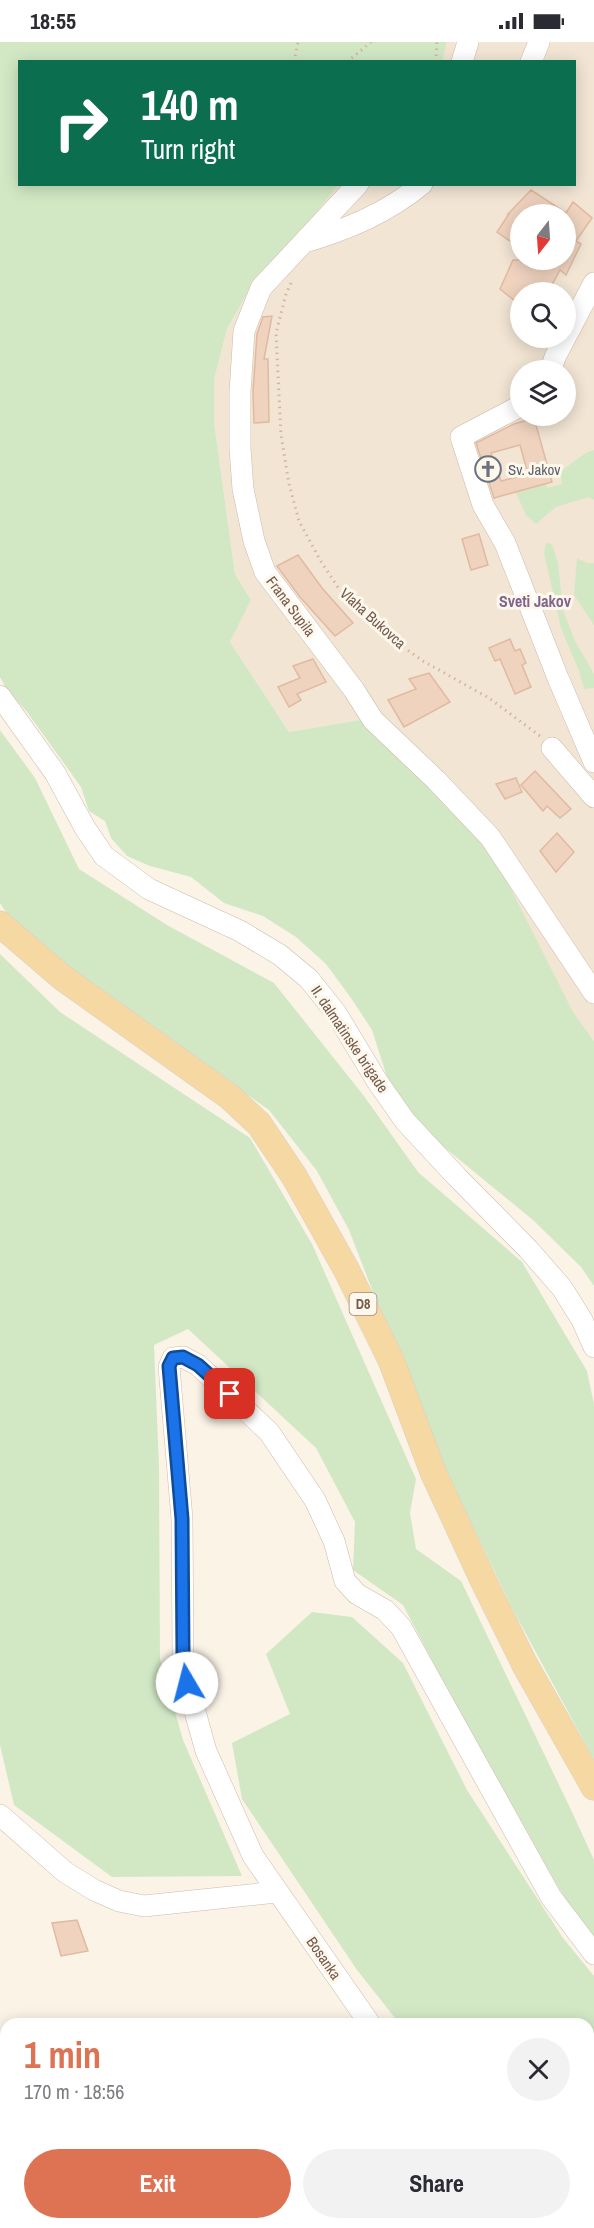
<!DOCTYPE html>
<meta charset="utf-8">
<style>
body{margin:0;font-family:"Archivo Narrow",sans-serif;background:#f2f2f3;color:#2b2b33;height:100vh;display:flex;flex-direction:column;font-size:22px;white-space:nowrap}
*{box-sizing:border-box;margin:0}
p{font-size:20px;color:#7c7c81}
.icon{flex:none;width:33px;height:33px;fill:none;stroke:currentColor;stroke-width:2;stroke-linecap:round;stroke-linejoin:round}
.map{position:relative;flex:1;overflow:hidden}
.details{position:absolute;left:0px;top:1976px;width:594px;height:212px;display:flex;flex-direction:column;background:#fff;border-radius:18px 18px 0 0;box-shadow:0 3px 15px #0003}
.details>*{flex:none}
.top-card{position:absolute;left:18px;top:18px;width:558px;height:126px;border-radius:0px;box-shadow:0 3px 15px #0003;background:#0b6e4f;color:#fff;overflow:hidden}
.needle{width:39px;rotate:197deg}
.fabs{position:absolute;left:510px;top:162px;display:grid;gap:12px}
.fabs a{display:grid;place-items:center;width:66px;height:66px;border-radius:50%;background:#fff;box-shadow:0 3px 15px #0003;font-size:30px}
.pin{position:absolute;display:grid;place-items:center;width:51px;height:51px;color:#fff;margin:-26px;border-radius:12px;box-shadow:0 3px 9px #0006}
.me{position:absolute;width:66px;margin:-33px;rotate:352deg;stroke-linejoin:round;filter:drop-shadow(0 0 4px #0008)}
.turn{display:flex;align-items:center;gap:21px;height:126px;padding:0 24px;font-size:27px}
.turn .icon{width:78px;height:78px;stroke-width:2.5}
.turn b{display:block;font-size:42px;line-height:51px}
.round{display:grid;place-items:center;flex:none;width:63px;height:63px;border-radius:32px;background:#f2f2f3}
.head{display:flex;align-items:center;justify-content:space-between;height:102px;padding:0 24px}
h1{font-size:36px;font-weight:700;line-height:45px;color:#dd7352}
.primary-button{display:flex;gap:12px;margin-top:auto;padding:12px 24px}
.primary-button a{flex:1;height:69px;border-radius:36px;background:#dd7352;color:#fff;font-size:24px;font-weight:700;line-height:69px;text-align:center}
.primary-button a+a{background:#f2f2f3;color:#2b2b33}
.status{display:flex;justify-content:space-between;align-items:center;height:42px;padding:0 30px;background:#fff;direction:ltr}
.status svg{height:16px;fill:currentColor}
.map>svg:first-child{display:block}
.residential{fill:#f2e5d4;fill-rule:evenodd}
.green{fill:#d2e8c5}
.building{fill:#efd3bf;stroke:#e0baa0;stroke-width:1.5;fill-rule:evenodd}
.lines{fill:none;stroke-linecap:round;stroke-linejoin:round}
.minor-casing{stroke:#ccbbac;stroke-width:22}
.major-casing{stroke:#d8d1cd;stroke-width:27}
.path{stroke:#d3b6a2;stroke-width:3;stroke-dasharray:1.5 4.5;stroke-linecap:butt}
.minor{stroke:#fff;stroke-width:21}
.major{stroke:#f5d8a2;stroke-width:26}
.route-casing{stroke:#114b97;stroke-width:15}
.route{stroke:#1a73e8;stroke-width:10}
.labels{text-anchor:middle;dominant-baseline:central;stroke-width:6;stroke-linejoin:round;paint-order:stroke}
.shield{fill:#fef7ec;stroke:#9c897c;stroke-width:1.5}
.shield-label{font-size:14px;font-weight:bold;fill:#725a4c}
.worship-label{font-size:15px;fill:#5b616d;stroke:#fef7ec;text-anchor:start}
.street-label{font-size:15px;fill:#725a4c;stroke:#fef7ec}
.neighbourhood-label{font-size:16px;font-weight:bold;fill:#81648e;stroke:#fef7ec}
</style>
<div class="status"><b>18:55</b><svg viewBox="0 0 49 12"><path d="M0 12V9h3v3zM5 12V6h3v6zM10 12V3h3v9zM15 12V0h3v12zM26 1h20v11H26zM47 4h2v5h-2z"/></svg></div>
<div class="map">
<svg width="594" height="2186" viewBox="0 0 594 2186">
<rect width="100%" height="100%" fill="#fbf3e6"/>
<path class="residential" d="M447,0H594V999L573,971L505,835L360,678L289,690L230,600L251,558L235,532L214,380V338L227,287L253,241L313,175L338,143L574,142V20L442,19ZM520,172H566V218H520ZM520,250H566V296H520ZM520,328H566V374H520Z"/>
<path class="green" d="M0,0H447L442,20H20V142L338,143L313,175L253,241L227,287L214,338V380L235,532L251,558L230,600L289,690L360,678L426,735L470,779L505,835L573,970L594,999V1244L581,1225L533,1178L411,1078L387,1035L372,988L351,956L326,922L296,895L263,874L224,861L191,835L150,824L127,814L111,796L105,779L89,769L81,745L27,670L6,646L0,635Z
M594,408V458L589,455L556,465L536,482L526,473L516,451L546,442L547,446L562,442L560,429C572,423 581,411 594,408Z
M546,501L552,502L558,521L563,568L574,597L594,632V646L584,647L579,629L561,586L544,511Z
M577,516L587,521H594V583L574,553Z
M0,688L35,736L79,827L167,883L274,941L364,1054L418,1130L522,1220L587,1329L594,1362V1718L512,1566L425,1385L349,1188L317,1129L269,1068L83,937L14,882L0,861Z
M0,912L60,970L250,1096L312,1202L416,1437L410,1471L416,1507L461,1539L573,1772L594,1818V1897L573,1871L459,1670L403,1563L353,1528L355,1480L316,1406L188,1287L154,1303L159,1424L160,1617L183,1698L242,1834L112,1835L14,1763L0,1703Z
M312,1570L352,1575L403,1621L467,1748L563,1896L594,1934V2186H551L549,2181H588V1982L399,1981L357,1928L242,1757L232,1701L290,1672L266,1612Z"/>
<path class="building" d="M531,148L566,171L573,160L592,176L576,199L581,202L566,233L560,228L548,250H520V263L500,247L513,218H566V172H520V206L497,190L509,172H508Z
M272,274L264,317H268L269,380L254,381L253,350L257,292L263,275Z
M534,376L552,440L494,456L476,401L514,382ZM520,403L528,432L501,439L491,411Z
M479,492L488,523L471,528L462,497Z
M298,513L322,546L353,581L335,594L300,555L277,524Z
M510,597L515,609L520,607L526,621L522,623L531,645L515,652L500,617L495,619L489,606Z
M313,617L326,640L297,652L301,658L289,665L278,645L300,636L293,624Z
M429,631L450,660L404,685L388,658L416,647L409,637Z
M535,729L571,767L560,776L547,764L543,769L521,743Z
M516,736L522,750L505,757L496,742Z
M557,791L574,810L556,830L540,809Z
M77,1878L88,1909L61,1914L52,1881Z"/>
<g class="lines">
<g class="minor-casing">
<path id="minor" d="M462,20L468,0
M531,20L539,0
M358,142L261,246L244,289L240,350V406L243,447L254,499L265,530L354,648L373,678L436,738L490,795L594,951
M305,200C348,187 387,171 422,142
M551,328L555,315L594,241
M520,364L461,395L483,463L505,501L558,636L594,720
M0,654L55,731L85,786L104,814L149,847L240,889L280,913L309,937L336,971L377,1039L405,1079L457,1135L528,1207L562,1246L582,1278L594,1305
M552,706L594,755
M0,1773L65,1830L94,1848L119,1859L144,1864L277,1850
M370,1982L253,1814L206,1709L187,1641L183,1611L182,1477L169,1325L173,1316L183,1315L198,1323L269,1390L315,1458L334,1499L345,1539L357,1552L385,1568L401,1585L551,1855L594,1912
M516,2181L519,2186"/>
</g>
<g class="major-casing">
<path id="major" d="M0,882L63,936L230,1055L259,1082L294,1134L346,1227L391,1318L433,1430L483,1538L525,1623L594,1745"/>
</g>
<path class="path" d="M294,20L298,0
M347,20L371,0
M436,20L437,0
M291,241L286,252L276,291L281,393L289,442L299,479L320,518L339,547L359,568L396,600L423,619L489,656L540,694"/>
<use href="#minor" class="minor"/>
<use href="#major" class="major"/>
</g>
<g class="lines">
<g class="route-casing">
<path id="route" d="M187,1641L183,1611L182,1477L169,1324L173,1316L183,1315L198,1323L230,1352"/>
</g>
<use href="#route" class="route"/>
</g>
<defs>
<g id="church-ring" transform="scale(1.35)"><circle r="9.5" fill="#fef7ec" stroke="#6b7280" stroke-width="1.5"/><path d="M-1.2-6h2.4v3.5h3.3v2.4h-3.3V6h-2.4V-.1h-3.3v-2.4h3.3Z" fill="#6b7280"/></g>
</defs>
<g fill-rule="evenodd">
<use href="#church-ring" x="488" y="427"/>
</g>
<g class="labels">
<rect class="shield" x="349.5" y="1251" width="27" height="22" rx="4.5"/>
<g class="shield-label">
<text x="363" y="1262">D8</text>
</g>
<g class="worship-label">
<text x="508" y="427">Sv. Jakov</text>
</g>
<g class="street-label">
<text transform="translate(291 564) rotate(53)">Frana Supila</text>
<text transform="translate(373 576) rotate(42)">Vlaha Bukovca</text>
<text transform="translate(350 997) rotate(56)">II. dalmatinske brigade</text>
<text transform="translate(324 1916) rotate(55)">Bosanka</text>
</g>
<g class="neighbourhood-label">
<text x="535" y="559">Sveti Jakov</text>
</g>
</g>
</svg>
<div class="fabs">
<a><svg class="needle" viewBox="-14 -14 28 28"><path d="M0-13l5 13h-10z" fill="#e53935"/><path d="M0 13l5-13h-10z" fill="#7c7c81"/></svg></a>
<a><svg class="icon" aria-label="search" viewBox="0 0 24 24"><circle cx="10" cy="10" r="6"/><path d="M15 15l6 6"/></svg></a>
<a><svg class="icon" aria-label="layers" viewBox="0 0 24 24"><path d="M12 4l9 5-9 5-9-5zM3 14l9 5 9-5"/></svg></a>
</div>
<div class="pin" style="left:230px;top:1352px;background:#d93025"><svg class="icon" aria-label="arrive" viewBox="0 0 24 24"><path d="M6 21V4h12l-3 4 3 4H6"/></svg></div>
<svg class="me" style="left:187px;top:1641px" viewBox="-20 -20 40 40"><circle r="19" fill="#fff"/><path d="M0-13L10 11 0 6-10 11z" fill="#1a73e8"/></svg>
<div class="top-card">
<div class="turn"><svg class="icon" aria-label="right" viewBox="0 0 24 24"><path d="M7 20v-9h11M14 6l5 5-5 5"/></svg><div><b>140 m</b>Turn right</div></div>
</div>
<section class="details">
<div class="head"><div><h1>1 min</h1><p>170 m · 18:56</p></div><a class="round"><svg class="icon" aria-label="close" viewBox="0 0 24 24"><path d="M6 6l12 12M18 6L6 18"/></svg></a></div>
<div class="primary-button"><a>Exit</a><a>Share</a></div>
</section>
</div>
